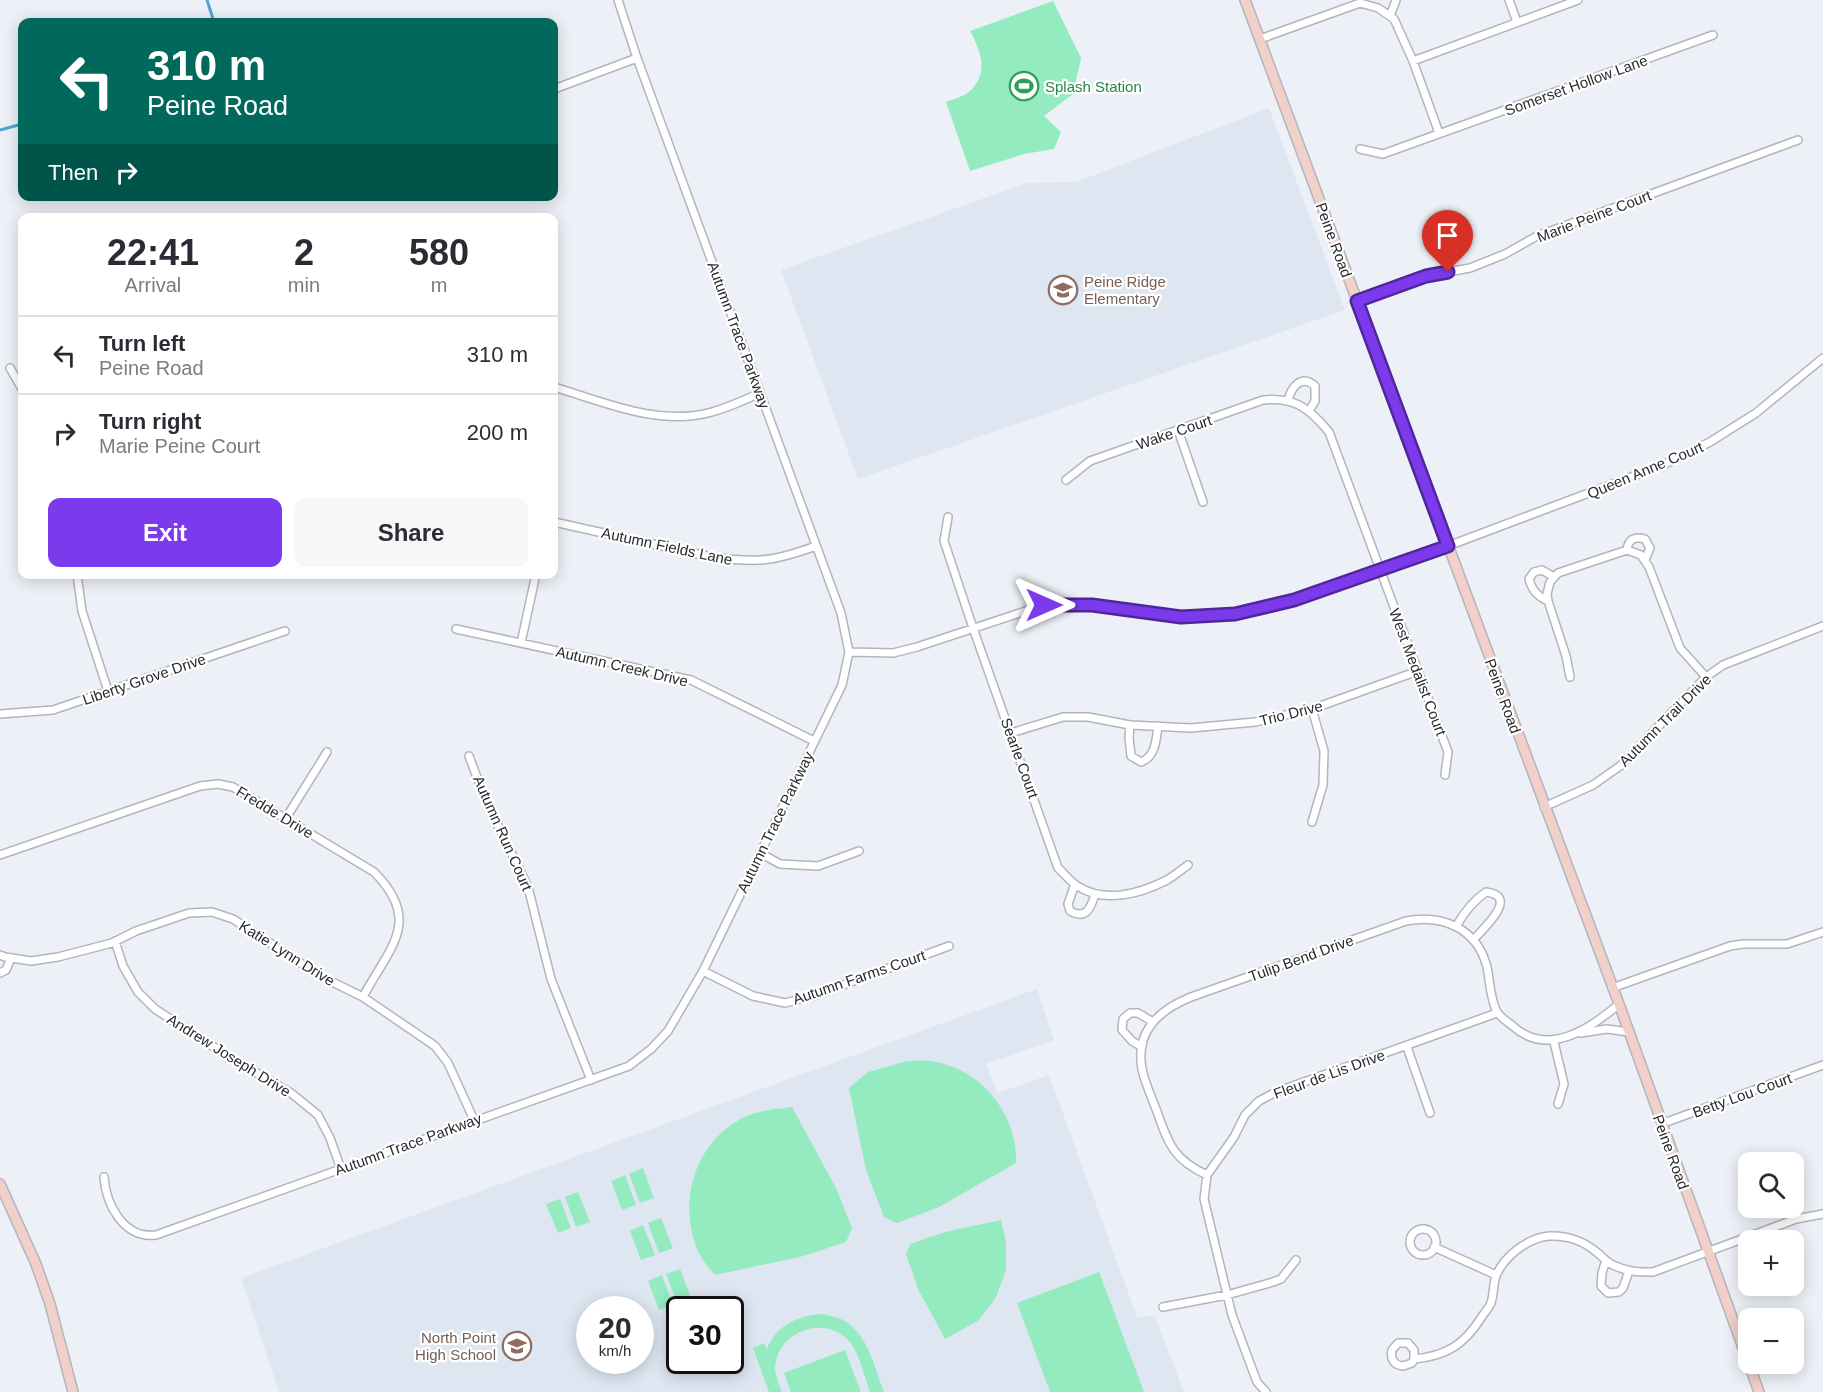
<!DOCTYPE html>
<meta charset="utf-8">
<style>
body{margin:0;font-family:Arial,sans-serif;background:#f7f7f7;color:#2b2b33;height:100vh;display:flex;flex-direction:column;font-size:22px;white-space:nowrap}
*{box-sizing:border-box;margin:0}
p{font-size:20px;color:#7c7c81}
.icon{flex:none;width:33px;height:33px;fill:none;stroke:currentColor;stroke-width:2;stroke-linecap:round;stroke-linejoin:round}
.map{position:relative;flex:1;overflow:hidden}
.drawer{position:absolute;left:18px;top:213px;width:540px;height:366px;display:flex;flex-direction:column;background:#fff;border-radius:12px;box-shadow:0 3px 15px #0003}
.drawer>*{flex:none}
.hud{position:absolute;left:18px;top:18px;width:540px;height:183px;border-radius:12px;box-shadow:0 3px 15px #0003;background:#00695c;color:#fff;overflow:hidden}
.fabs{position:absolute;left:1738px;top:1152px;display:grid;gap:12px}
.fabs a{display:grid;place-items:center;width:66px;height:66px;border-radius:12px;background:#fff;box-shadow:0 3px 15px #0003;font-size:30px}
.speed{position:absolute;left:576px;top:1296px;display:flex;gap:12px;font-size:30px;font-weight:700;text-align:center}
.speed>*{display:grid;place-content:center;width:78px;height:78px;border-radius:50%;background:#fff;box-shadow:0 3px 15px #0003;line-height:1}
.speed small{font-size:15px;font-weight:400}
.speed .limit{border:3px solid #111;border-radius:9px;background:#fff;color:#111}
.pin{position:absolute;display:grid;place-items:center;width:51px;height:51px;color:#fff;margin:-62px -26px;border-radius:50% 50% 50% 0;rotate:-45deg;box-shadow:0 0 6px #0007}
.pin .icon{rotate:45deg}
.me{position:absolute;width:66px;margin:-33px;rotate:90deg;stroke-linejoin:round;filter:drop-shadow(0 0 4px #0008)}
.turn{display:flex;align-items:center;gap:21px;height:126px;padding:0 30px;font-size:27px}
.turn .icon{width:78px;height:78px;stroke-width:2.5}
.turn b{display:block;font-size:42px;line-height:51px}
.then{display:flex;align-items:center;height:57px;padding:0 30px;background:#0003;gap:12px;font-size:22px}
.eta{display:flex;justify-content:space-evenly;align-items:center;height:102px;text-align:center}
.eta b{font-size:36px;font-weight:700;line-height:42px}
.action{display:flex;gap:12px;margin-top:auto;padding:12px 30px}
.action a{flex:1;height:69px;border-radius:12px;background:#7c3aed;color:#fff;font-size:24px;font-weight:700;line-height:69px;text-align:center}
.action a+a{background:#f7f7f7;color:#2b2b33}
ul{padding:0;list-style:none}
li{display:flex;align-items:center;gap:18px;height:78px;padding:0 30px;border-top:2px solid #e1e1e2}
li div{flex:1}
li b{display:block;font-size:22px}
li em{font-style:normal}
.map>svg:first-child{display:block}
.built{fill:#dee6f2;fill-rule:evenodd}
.green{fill:#94ebbf}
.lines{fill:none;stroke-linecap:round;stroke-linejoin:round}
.stream{stroke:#52a4d4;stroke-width:3}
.street-casing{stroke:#b2b5bb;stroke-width:10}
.secondary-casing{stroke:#b2b5bb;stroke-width:12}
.street{stroke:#fff;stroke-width:7}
.secondary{stroke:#f2d0ca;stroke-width:9}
.route-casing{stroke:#51269a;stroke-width:15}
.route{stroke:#7c3aed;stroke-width:10}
.labels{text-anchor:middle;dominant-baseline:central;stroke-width:4.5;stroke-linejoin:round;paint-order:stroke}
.street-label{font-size:15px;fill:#2a2b2e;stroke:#fff}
.leisure-label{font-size:15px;fill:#27864d;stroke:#fff;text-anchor:start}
.education-label{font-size:15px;fill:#785e54;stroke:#fff;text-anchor:start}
</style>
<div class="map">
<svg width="1823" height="1392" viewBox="0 0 1823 1392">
<rect width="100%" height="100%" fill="#edf1f7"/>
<path class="built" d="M1269,108L1345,310L858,479L781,270L1027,183L1076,182Z
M1037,989L1054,1040L986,1064L997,1093L1049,1075L1137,1317L1155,1316L1184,1392H279L241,1278ZM590,1310H640V1360H590ZM680,1310H730V1360H680Z"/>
<path class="green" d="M1053,1L1081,58L1073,94L1044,116L1061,132L1054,149L1024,154L970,171L946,102C954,99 966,96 972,89C989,71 980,49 970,31Z
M907,1061C914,1061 923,1060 930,1061C980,1067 1018,1114 1016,1163L939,1207L897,1223L884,1217L866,1170L849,1088L868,1072Z
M792,1107L836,1188L852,1228L846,1242L800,1257L715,1275C710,1269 704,1263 701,1257C675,1207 693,1140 747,1116C761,1110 777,1109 792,1107Z
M643,1168L654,1198L640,1203L629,1174Z
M625,1175L636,1205L622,1210L611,1181Z
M578,1192L590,1222L576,1227L565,1197Z
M560,1199L571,1228L558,1233L546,1204Z
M661,1218L673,1248L659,1253L648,1223Z
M1001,1220L1006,1242V1270L996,1297L979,1320L945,1339L918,1289L906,1254L910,1244L945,1232Z
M643,1225L655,1255L641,1260L630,1231Z
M680,1269L691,1298L677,1303L666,1274Z
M1099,1272L1144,1392H1050L1017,1303Z
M662,1275L673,1305L659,1310L648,1281Z
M823,1314C829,1316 836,1317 841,1319C868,1332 874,1367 884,1392H870C864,1376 860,1354 849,1341C824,1313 775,1332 775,1370C776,1377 779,1385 782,1392H769L753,1348L764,1343L767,1349C776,1325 799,1315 823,1314Z
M845,1350L861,1392H791L784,1373Z"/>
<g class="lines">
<path class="stream" d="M207,0L214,22
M0,130L22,124"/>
<g class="street-casing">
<path id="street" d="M1509,0L1517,22
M1390,16L1396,0
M1260,39L1360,3L1378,8L1394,19L1413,61L1439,133
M1413,61L1578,0
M554,89L637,58
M1360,149L1383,154L1713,35
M1357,301L1426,276L1470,268L1505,254L1537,236L1798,140
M10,368L22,389
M554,387C604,402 659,427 712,412C729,407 745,400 760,393
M1288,401C1291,387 1301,374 1315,386V401L1309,411
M1178,430L1203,502
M1066,480L1090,461L1263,400C1295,397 1309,408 1329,432L1448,752L1445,775
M948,517L944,541L973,628L1058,868C1065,874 1071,883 1079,887C1105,903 1139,894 1165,881C1173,877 1181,870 1188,865
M554,522L711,557C757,563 772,562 816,546
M1627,550C1628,539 1635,536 1645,539L1650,548L1645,560
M77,574L82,611L108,691
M1548,601C1537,596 1532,590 1529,579L1534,572L1542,570L1554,577
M456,629L691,680L814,741
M521,643L536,574
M849,652L893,653L917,647L1044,605H1092L1181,617L1235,614L1294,600L1448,546L1663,465L1710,442L1756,413L1823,358
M1570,677L1566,656L1548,601L1547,594L1550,582L1558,573L1627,550L1641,555L1649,567L1680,648L1706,677
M1312,709L1324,751L1323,785L1312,822
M0,714L53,710L285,631
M1130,725L1129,738L1131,756L1141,762C1156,756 1156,740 1158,726
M1011,733L1063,717H1088L1130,725L1191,728L1255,722L1312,709L1418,671
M469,756L485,799L528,887L551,979L591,1080
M1544,807L1593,785L1620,766L1706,677L1723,665L1823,626
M286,818L327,752
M760,853L780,864L818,866L859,851
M0,855L200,786L218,784L233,787L374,872C424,922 388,949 363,997
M1075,884L1068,904L1070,911C1086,920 1091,908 1095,894
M1457,925C1465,911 1473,901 1486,892C1520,896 1484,928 1473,940
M115,941L123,966L138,992L155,1009L223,1053L291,1093L318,1115L330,1138L341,1169
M0,955L5,957L31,961L58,957L112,943L136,931L189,913L212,912L233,919L322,977L363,997L435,1046L448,1063L474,1120
M703,971L753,996L785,1003L813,996L949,946
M0,973L6,970L11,958
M1612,988L1730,946L1743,944H1787L1823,932
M1581,1033L1607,1029L1629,1032
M1554,1042L1564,1084L1558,1104
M1142,1047L1132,1041L1122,1030L1123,1019L1130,1013H1138L1153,1022
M1407,1047L1430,1113
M1661,1124L1823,1065
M1207,1175C1172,1159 1168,1142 1156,1109C1151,1096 1145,1083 1142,1069C1135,1031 1159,1010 1191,997L1406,921C1442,914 1477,928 1487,967C1490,981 1490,999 1497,1012C1500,1017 1509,1023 1514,1027C1548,1057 1590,1029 1619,1004
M104,1177C106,1205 124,1239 156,1235L629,1066L651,1049L668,1031L703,971L842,685L849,652L841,613L637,58L618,0
M1410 1242a13 13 0 1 1 26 0a13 13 0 1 1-26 0Z
M1434,1247L1496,1275
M1606,1260L1602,1273L1601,1286L1608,1293L1619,1292L1623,1288L1629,1271
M1163,1307L1227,1295L1273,1282L1281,1279L1296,1260
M1414,1359V1350L1408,1343H1398L1392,1350C1390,1359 1394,1365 1403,1366L1412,1363L1414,1359C1446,1356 1464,1345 1481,1318C1484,1313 1489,1308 1491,1303C1494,1294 1493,1284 1496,1276C1504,1256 1528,1238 1549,1236C1569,1235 1584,1241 1599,1254C1603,1258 1608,1263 1613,1265C1627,1272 1638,1272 1653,1272L1796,1219L1823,1214
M1266,1392L1257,1382L1232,1315L1204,1199L1207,1175L1234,1137L1245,1115L1259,1101L1276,1092L1497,1013"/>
</g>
<g class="secondary-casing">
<path id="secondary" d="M1245,0L1619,1004L1759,1392
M0,1184L36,1264L50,1304L73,1392"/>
</g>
<use href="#street" class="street"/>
<use href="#secondary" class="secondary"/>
</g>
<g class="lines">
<g class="route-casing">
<path id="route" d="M1044,605H1092L1181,617L1235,614L1294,600L1448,546L1357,301L1426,276L1448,272"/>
</g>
<use href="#route" class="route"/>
</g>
<defs>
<g id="stadium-ring" transform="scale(1.5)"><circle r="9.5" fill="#fff" stroke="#2e9e5b" stroke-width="1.5"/><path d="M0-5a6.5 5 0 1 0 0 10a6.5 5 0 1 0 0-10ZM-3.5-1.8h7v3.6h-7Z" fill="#2e9e5b"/></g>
<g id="school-ring" transform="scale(1.5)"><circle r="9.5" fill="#fff" stroke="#8d6e63" stroke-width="1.5"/><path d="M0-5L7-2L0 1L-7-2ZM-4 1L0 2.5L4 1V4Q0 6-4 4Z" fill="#8d6e63"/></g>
</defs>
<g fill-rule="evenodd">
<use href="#stadium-ring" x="1024" y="86"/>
<use href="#school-ring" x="1063" y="290"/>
<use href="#school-ring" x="517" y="1346"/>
</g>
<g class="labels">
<g class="street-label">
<text transform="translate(1576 85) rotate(-20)">Somerset Hollow Lane</text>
<text transform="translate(1594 216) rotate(-21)">Marie Peine Court</text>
<text transform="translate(1334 240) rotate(70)">Peine Road</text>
<text transform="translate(739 335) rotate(70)">Autumn Trace Parkway</text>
<text transform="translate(1174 432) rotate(-19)">Wake Court</text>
<text transform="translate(1645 470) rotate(-23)">Queen Anne Court</text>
<text transform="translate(667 546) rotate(12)">Autumn Fields Lane</text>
<text transform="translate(622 666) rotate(13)">Autumn Creek Drive</text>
<text transform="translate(1418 672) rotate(69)">West Medalist Court</text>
<text transform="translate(144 679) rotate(-19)">Liberty Grove Drive</text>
<text transform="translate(1503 696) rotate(70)">Peine Road</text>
<text transform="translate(1291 713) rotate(-14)">Trio Drive</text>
<text transform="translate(1665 720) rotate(-45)">Autumn Trail Drive</text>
<text transform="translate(1020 758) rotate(70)">Searle Court</text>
<text transform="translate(275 812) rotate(31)">Fredde Drive</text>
<text transform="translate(775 822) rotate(-64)">Autumn Trace Parkway</text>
<text transform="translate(503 833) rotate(66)">Autumn Run Court</text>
<text transform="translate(287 953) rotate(32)">Katie Lynn Drive</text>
<text transform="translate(1301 958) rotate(-20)">Tulip Bend Drive</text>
<text transform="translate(859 977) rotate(-19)">Autumn Farms Court</text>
<text transform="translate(229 1055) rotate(32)">Andrew Joseph Drive</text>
<text transform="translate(1329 1074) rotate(-20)">Fleur de Lis Drive</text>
<text transform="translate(1742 1095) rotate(-20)">Betty Lou Court</text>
<text transform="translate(408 1144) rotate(-20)">Autumn Trace Parkway</text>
<text transform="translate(1671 1152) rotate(70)">Peine Road</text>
</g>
<g class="leisure-label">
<text x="1045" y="86">Splash Station</text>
</g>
<g class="education-label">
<text x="1084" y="281">Peine Ridge<tspan x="1084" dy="17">Elementary</tspan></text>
<text x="496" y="1337" text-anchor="end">North Point<tspan x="496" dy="17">High School</tspan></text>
</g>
</g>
</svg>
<div class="fabs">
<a><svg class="icon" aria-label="search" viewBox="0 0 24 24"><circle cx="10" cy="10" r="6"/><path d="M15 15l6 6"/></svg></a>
<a>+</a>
<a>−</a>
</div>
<div class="speed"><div>20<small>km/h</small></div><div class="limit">30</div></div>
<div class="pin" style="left:1448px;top:272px;background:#d93025"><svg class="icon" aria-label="arrive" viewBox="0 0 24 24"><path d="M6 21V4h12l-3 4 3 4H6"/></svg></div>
<svg class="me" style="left:1044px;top:605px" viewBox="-20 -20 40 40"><path d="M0-17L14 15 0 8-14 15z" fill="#7c3aed" stroke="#fff" stroke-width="4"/></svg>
<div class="hud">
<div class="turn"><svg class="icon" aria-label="left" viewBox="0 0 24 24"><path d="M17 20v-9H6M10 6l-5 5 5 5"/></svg><div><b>310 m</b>Peine Road</div></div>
<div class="then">Then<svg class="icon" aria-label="right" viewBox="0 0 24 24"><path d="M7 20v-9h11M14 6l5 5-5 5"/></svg></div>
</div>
<section class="drawer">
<div class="eta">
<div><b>22:41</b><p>Arrival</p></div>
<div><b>2</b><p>min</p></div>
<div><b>580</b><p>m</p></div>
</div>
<ul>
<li><svg class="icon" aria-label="left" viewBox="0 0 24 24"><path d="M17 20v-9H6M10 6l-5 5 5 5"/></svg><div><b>Turn left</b><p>Peine Road</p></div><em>310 m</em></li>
<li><svg class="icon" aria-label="right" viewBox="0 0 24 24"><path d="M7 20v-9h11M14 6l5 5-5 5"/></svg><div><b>Turn right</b><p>Marie Peine Court</p></div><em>200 m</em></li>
</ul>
<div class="action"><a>Exit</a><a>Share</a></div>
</section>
</div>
